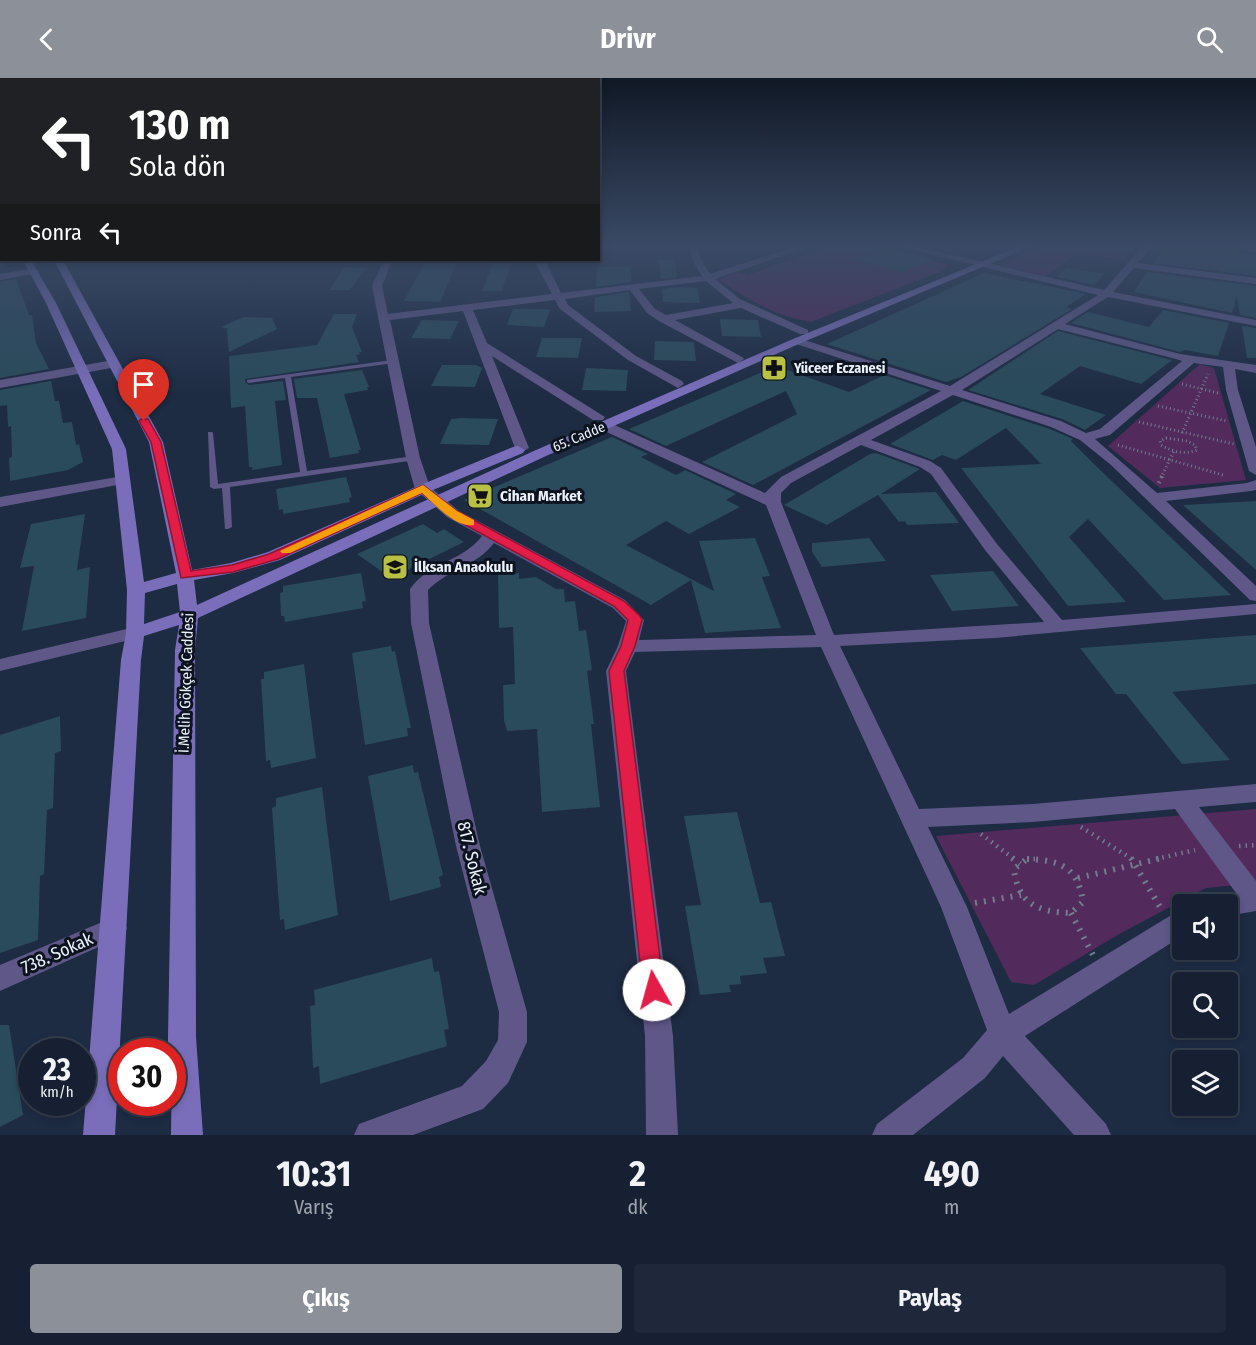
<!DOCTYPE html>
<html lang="tr">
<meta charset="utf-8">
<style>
body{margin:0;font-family:"Fira Sans Condensed",sans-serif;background:#1f283a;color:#f1f3f6;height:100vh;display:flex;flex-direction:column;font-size:22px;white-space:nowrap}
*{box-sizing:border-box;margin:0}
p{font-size:20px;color:#9ea3ac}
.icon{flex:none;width:33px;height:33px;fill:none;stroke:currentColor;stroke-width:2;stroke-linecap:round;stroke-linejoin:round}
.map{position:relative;height:1057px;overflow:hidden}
.panel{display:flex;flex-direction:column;background:#162032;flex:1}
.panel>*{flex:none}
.guide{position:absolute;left:0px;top:0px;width:600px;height:183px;box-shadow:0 3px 9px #0003,0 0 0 2px #353e4d;background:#202124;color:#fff;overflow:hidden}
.tools{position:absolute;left:1172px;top:816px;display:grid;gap:12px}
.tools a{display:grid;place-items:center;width:66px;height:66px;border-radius:6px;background:#162032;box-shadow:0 3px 9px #0003,0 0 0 2px #353e4d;font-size:30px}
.speed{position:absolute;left:18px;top:960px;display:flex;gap:12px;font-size:30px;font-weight:700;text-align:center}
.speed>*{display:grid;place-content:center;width:78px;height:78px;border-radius:50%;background:#162032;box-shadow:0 3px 9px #0003,0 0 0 2px #353e4d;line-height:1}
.speed small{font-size:15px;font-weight:400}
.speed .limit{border:9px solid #d22;background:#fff;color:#111}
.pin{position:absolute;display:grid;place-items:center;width:51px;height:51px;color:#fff;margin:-62px -26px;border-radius:50% 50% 50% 0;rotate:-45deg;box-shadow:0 0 6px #0007}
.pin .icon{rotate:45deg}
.me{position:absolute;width:66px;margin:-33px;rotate:353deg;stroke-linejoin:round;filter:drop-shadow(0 0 4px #0008)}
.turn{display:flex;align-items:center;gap:21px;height:126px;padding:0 30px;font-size:27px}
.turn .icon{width:78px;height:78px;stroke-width:2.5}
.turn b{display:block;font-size:42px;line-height:51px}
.then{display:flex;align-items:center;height:57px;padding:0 30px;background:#0003;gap:12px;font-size:22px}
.eta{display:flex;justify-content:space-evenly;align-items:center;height:102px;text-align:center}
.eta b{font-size:36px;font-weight:700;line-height:42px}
.button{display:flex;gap:12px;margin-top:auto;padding:12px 30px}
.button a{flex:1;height:69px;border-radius:6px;background:#8c9099;color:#fff;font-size:24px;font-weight:700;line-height:69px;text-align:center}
.button a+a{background:#1f283a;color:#f1f3f6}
header{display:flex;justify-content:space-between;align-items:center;height:78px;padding:0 30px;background:#8c9099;color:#fff;font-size:27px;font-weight:700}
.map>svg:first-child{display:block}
.green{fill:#522b5c}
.building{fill:#294b5b}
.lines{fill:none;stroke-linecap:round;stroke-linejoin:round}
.path-far3{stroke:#727c8f;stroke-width:3;stroke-dasharray:1 3;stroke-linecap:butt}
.path-far2{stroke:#727c8f;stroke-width:4;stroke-dasharray:1.5 4.5;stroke-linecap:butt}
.path-far1{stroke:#727c8f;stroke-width:4.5;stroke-dasharray:1.5 5;stroke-linecap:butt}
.path{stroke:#727c8f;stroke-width:6;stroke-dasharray:2 7;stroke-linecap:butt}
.service{fill:#5e5787;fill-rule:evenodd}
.minor{fill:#5e5787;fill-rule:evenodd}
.secondary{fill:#7a6ebb;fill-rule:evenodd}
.route{fill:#e11d48;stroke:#92132f;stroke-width:1.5}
.slow{fill:#f59e0b}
.labels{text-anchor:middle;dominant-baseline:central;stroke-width:6;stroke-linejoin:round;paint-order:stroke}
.far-poi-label{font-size:14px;font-weight:bold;fill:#ecf2fc;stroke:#0d141f;text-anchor:start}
.far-street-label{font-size:14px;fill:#ecf2fc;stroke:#0d141f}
.poi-label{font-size:15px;font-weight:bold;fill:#ecf2fc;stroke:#0d141f;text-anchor:start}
.street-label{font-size:15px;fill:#ecf2fc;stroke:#0d141f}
.near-street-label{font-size:18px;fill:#ecf2fc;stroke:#0d141f}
</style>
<header><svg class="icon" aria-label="back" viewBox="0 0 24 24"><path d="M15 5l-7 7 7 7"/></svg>Drivr<svg class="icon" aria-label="search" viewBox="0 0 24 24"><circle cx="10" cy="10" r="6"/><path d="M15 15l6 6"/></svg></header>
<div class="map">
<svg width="1256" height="1057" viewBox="0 0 1256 1057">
<rect width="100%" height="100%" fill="#1d2b43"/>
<path class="green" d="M827,169H886L947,187L942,193L811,244C777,238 749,223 721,203V200L738,194L748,197Z
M1039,169H1134L1124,182L1077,175L1045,199L1004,188L1003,185Z
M1200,286L1214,290L1246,402L1160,410L1108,368Z
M1256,731V805L1206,810L1121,855L1034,907L1011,904L936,758Z"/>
<path class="building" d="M1164,169H1228L1256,177V198L1154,185Z
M890,171L933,181L903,194L859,182Z
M431,182H458L440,224L404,223L426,183Z
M494,182H512L502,213H482Z
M659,182H675L677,199L661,201Z
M344,189L366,190L350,212H330Z
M597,189H631V204L596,209Z
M1066,190L1104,196L1094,207L1057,199Z
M1147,194L1256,208V240L1240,237L1237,218L1232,235L1134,214Z
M984,195L1086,216L1066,229L1072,231L961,299L946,304L827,266Z
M16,201L29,237H32L36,265L49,291L0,300V204Z
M678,209L697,210L700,225L663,224L662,211Z
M629,214L631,233L594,234L595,219Z
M513,231H543L550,232L544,249L507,247Z
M1163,232L1229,245L1218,278L1185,272L1180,274L1071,245L1088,234L1149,249Z
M334,236H357L352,249L362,274H359L360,276L356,277L359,284L245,301V304L249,307L283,303L286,322L275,323L282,387L252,392V389H249L245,328L231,330L229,278L317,267Z
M244,239L272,240L277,251L229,274L227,252L229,251L221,249Z
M720,241L758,242L761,259L722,258Z
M422,242L453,243H459L450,261L411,260Z
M1242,248L1256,250V280H1247Z
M1058,253L1172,282L1141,306L1080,288L1040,316L1106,337L1085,352L1062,341L968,312Z
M542,260H582L578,280L536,279Z
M655,263L694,264L696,283L654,282Z
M442,287H476L482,290L475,309L431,308Z
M776,288L849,314L884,297L931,312L753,407L702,384L797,336L786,313L666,368L629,351Z
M586,290L628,292L626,313L582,312Z
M362,292L369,309H367L368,312L344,316L361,372H358L359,375L330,380L317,320H297L294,301Z
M51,303L55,323H59L63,345L72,344L76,367L79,366L83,384L68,392L10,403L9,380L12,379L11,348L8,349L7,327L0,328V312Z
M963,323L1050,351L1073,361L1071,363L1095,387L1231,517L1164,522L1088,441L1069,459L1126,524L1068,528L961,390L1041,386L1006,350L956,382L942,377L933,382L890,366Z
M460,340L498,341L489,367L440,366L451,341Z
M612,359L648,376L641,379L676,397L685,392L736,416L726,422L740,429L689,456L666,443L626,467L714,513L699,463L755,460L770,498L762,499L781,550L705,555L691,502L651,527L464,422Z
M876,375L920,391L881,416L936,414L959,445L907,447L905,443L899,444L878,417L827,447L784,427L870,376Z
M346,399L352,419L349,420L350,424L283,436V431L279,432L276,411Z
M1256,423V492L1183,427Z
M85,436L77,492L90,489L86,540L22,553L34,488L20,490L31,446Z
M423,446L437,455L444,451L464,464L391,500L357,476Z
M869,460L886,483L822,489L812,474V465Z
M993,493L1019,528L952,533L930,497Z
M361,495L366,523L362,524L363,530L285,544L284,538H281L280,515L283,514V508Z
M519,495V501L536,499L556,511H564L565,524L575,523L579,553L586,552L592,592L587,593L594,646H591L600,729L542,734L537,651L507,653L504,642L503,607L515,606L513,549L499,550L498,497Z
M1256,557V606L1172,614L1230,682L1182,686L1126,616H1116L1080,570Z
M391,568L392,574L395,573L411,650H407L408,658L365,667L352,575Z
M304,586L316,680L271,690L270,682L266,683L261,601H264V594Z
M60,638L61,673L55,675L53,730L47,732L44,796L40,798L38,862L0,875V657Z
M413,687L414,695L418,694L443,797L439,799L441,809L390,823L368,698Z
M322,709L338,837L285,852L284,841L280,842L272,730L276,728V720Z
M737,734L760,825L771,824L785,878L763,880L767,895L740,898L741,906L729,907L731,914L700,917L685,828L701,827L684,738Z
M432,880L434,894L439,893L449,951L444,952L447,968L320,1006L319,988L313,990L310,928L315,927L314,912Z
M0,947H9L23,1037L0,1049Z"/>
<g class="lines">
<path class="path-far3" d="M1182,306L1218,315
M1158,328L1227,343
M1139,344L1234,366
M1182,355L1208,296
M1166,360L1187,363L1195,367L1197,372C1184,377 1173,374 1161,367L1160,363Z
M1118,367L1223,397
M1161,400L1174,373"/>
<path class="path-far2" d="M1159,405L1162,398"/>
<path class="path-far1" d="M1081,749L1132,781
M981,756L1014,781
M1239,768L1256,767
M1027,781H1037
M1156,781L1195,772"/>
<path class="path" d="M1012,780L1020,786
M1131,780L1163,834
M1027,781C1060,782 1078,789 1083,824L1071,835C1038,834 1018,826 1014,791Z
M1078,800L1162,780
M975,825L1021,817
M1071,835L1093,877"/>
<path class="service" d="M392,282L394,283V285L291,299L307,393L413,378L417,380L416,382L230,409L232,449L228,451H225L222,410L214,411L210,409L208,354H212L213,355L218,406L300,394L285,300L249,305L247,304V302Z"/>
<path class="minor" d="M689,169H697L703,185L710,196L795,169H808L715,201L740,221L808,252V256H800L741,230L675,242L742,279L744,281L738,285L659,243L647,235L630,212L565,221L568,227L636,278L682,303L684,306L678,310L628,282L560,231L555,222L473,232L487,265L605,339L603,342H593L492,278L529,370L522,374L515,370L463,233L390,242L420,380L430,409L459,433L625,522L644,542L639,562L816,557L766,427L600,351L598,348L600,345H610L765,415L781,399L941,313L793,265V261H801L950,308L1098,217L902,169H918L1104,212L1142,169H1151L1138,185L1256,200V206L1134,190L1113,214L1256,242V248L1108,219L1065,246L1180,276L1256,287V295L1235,291L1238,312L1256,369V397L1249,393L1226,312L1223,289L1194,285L1110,357L1095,361L1157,415L1247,405L1256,402V412L1251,413L1166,423L1256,508V523L1250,522L1111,387L1080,362L1051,349L953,317L871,362L930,383L941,390L997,466L1062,542L1256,526V536L995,560L840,568L919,731L1033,726L1256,706V724L1199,729L1256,803V833L1227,838V826H1214L1218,819L1236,815L1175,731L1033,744L928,749L967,829L1009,936L1173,836L1182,833V858L1025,958L1106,1046L1111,1057H1074L1003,978L985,1000L913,1057H872L877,1046L963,980L987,952L941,829L821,569L635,574L626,593L673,958L678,1057H646L645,958L606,593L618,568L626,543L613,530L494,465C477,488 447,492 428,512L429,545L480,768L527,934V964L508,1005L483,1031L413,1057H354L359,1046L462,1008L486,983L498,962L499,934L456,768L411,545L410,511C428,485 463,483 482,458L447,439L415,411L406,380L372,208L384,182H392L382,208L388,236L552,216L536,186L537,182H545L561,215L702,198L694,185ZM706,203L733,225L666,237L655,231L639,211ZM1058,251L1176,281L1182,283L1100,351L1086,355L1061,343L962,312ZM861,367L920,389L931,396L985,472L1044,544L834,557L781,424V415L791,405Z
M1230,169H1256V175Z
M2,176V182H4L0,183Z
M34,190L39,193L37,195L0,202V196Z
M113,282L117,283V289L0,310V302Z
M123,398L130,402L128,405L0,429V419Z
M135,549L142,551L144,555L142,559L0,593V581Z
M114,839L123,842L127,850L123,858L0,913V887Z"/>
<path class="secondary" d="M1018,169H1030L801,265L546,378L198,540L195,572L196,959L203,1057H171L172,974H168V959L175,572L179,547L144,558L141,582L115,1057H83L121,582L126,555L127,512L112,371L46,225L23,182H31L56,225L126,371L144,504L176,495L149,364L54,182H63L163,364L192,492L231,485L268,474L418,408L513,369L518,368L525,372L523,375L428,414L280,482L233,495L194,502L197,527L536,372L793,261ZM177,506L180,534L144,546L145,515Z"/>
</g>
<linearGradient id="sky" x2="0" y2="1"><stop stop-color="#101825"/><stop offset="0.53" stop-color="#3a4a66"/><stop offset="1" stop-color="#3a4a66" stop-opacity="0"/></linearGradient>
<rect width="1256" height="317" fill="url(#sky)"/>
<path class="route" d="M141,341H148L161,364L191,493L232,487L269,476L423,407L457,433L624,523L640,538L642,542L635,568L624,593L664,912L661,919L654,922L646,919L643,912L609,593L621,568L628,542L614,528L449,438L422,415L278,481L233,494L181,500L151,364L139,343Z"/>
<path class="slow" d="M423,407L457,433L474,442V447C455,450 435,426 422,415L290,475H282L280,473Z"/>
<defs>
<g id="pharmacy-square" transform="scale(1.35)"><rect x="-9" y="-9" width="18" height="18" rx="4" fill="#b9c046" stroke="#0d141f"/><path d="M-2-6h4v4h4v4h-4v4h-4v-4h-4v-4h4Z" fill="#111"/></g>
<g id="supermarket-square" transform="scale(1.35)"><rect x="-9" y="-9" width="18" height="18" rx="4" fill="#b9c046" stroke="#0d141f"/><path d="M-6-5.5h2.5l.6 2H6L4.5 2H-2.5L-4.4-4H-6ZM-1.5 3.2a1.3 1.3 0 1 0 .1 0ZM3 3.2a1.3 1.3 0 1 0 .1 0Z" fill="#111"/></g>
<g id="school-square" transform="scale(1.35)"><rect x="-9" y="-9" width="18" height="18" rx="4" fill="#b9c046" stroke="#0d141f"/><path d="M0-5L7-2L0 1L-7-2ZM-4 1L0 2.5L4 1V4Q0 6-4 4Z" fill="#111"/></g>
</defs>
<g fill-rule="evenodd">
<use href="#pharmacy-square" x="774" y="290"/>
<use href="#supermarket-square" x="480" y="418"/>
<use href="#school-square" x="395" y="489"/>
</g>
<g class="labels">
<g class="far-poi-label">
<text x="794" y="290">Yüceer Eczanesi</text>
</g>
<g class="far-street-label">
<text transform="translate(579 359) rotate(-23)">65. Cadde</text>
</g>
<g class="poi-label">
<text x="500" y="418">Cihan Market</text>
<text x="414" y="489">İlksan Anaokulu</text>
</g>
<g class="street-label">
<text transform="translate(186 605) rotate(-88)">İ.Melih Gökçek Caddesi</text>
</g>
<g class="near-street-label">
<text transform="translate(472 780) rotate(76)">817. Sokak</text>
<text transform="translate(57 875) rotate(-24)">738. Sokak</text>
</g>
</g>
</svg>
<div class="tools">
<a><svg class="icon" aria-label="sound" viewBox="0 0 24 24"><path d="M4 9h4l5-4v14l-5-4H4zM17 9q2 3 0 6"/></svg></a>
<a><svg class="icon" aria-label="search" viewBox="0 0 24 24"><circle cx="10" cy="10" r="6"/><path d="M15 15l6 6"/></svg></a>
<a><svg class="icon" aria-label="layers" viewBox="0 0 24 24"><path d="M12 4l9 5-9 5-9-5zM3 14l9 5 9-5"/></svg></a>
</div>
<div class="speed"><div>23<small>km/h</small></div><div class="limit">30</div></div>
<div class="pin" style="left:144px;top:343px;background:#d93025"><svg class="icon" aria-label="arrive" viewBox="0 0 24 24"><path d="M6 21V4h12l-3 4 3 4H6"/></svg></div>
<svg class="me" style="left:654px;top:912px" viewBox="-20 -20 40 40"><circle r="19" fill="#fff"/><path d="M0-13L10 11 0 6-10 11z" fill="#e11d48"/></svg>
<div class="guide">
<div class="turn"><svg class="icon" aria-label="left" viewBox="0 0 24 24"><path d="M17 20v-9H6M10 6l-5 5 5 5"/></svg><div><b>130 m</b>Sola dön</div></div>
<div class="then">Sonra<svg class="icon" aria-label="left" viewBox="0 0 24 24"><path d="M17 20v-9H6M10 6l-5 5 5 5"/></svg></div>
</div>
</div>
<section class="panel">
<div class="eta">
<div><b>10:31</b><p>Varış</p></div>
<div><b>2</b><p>dk</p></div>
<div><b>490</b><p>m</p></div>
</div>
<div class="button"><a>Çıkış</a><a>Paylaş</a></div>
</section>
